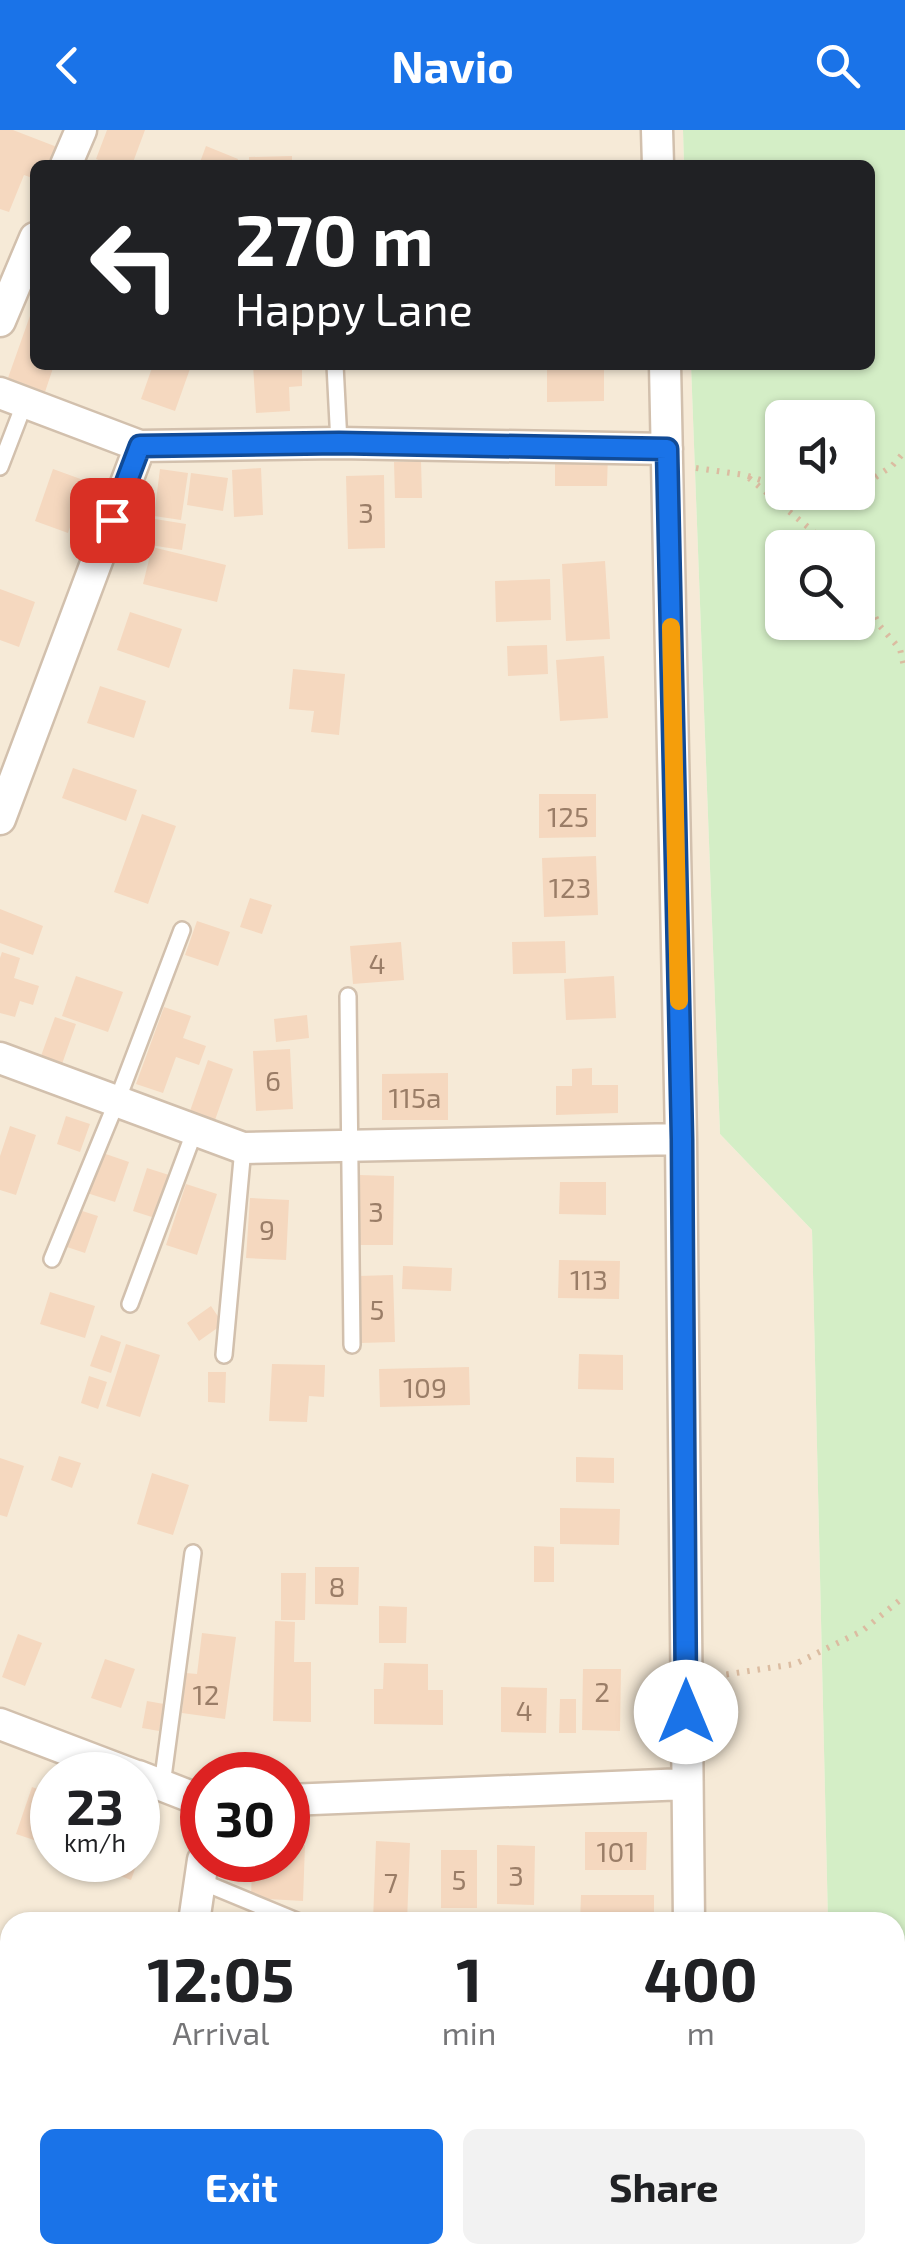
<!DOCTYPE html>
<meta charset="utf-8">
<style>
body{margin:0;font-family:"Exo 2",sans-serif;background:#f2f2f2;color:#202124;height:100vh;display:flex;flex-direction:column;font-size:38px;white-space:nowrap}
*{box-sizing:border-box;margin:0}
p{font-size:32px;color:#757577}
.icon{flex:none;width:55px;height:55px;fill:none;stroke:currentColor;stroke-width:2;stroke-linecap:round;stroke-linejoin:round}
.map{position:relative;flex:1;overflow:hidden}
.drawer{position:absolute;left:0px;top:1782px;width:905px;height:352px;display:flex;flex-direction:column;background:#fff;border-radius:30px 30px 0 0;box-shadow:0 2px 8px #0004}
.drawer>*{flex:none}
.hud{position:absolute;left:30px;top:30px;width:845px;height:210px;border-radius:15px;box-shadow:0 2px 8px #0004;background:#202124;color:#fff;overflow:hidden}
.controls{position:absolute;left:765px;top:270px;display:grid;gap:20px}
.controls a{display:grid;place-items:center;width:110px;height:110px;border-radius:15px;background:#fff;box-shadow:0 2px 8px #0004;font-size:50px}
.speed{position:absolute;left:30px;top:1622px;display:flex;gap:20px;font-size:50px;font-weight:700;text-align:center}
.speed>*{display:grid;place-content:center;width:130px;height:130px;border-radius:50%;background:#fff;box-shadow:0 2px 8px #0004;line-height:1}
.speed small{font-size:25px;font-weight:400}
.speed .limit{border:15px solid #d22;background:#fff;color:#111}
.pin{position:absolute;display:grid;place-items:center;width:85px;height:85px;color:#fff;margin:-42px;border-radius:20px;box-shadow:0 5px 15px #0006}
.me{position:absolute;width:110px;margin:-55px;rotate:0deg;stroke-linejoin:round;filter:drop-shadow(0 0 8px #0008)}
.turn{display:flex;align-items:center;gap:35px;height:210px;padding:0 40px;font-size:45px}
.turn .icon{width:130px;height:130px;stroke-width:2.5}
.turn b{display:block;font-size:70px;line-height:85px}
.eta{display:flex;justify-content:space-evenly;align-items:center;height:170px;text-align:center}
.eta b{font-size:60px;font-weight:700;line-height:70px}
.primary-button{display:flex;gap:20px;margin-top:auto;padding:20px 40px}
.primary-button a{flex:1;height:115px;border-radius:15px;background:#1a73e8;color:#fff;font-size:40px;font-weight:700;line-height:115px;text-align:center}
.primary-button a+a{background:#f2f2f2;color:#202124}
header{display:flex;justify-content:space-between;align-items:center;height:130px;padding:0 40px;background:#1a73e8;color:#fff;font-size:45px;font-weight:700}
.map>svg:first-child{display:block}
.residential{fill:#f6ead7;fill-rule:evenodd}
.green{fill:#d4eec6;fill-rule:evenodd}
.building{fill:#f5d8bf}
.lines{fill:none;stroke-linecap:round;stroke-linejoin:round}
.lane-casing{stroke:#d2c0ad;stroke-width:20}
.street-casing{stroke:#d2c0ad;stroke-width:35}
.path{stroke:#dbbca1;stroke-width:6;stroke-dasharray:2.5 8;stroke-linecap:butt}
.lane{stroke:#fff;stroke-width:15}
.street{stroke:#fff;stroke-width:30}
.route-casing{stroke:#114b97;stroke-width:25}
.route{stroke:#1a73e8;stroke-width:18}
.slow{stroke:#f59e0b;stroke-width:18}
.labels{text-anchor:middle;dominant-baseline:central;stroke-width:8;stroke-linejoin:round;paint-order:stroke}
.number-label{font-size:28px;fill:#9a7d67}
</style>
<header><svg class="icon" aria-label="back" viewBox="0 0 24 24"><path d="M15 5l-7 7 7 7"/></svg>Navio<svg class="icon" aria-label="search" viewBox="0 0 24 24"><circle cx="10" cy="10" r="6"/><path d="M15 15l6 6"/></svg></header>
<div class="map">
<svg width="905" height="2134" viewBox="0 0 905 2134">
<rect width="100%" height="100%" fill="#fef7ea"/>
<path class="residential" d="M0,0H683L684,35H35V235H691L720,1004L812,1100L828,1792H10V2125H835V2134H0ZM52,1645H138V1730H52ZM202,1645H288V1730H202Z"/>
<path class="green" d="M683,0H905V2134H835V2125H895V1792H828L812,1100L720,1004L691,235H870V35H684ZM782,288H858V362H782ZM782,418H858V492H782Z"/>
<path class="building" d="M0,0H13L57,17L50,35H35V49L24,45L9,82L0,79Z
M107,0H145L132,35H111L96,29Z
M206,16L238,29L236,35H199Z
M292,26V35H249V27Z
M31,183L35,184V235H54L45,262L8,248Z
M153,235L191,236L175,281L141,269Z
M253,235H302V256L289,257L290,281L256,283Z
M547,235H604V271L547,272Z
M555,323H608L607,356H555Z
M421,331L422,368H395L394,332Z
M261,338L263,385L234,387L232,340Z
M53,339L86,351L68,403L35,391Z
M160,339L188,343L181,390L154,386Z
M191,343L228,348L223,381L187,375Z
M384,345L385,418L348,419L346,346Z
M155,389L186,394L182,420L150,415Z
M152,417L226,435L217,472L143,454Z
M605,431L610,509L566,511L562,434Z
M550,449L551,490L496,492L495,451Z
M0,459L35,472L19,517L0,510Z
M130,482L182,499L169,538L117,520Z
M547,515L548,544L508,546L507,516Z
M604,526L608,588L560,591L556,530Z
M293,539L345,544L339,605L311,602L314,581L289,579Z
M100,556L146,571L134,608L87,593Z
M73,638L137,660L126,691L62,668Z
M539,664H596V707L539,708Z
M142,684L176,696L148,774L114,762Z
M596,726L598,785L544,787L542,728Z
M250,768L272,775L262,804L240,797Z
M0,779L43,796L33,825L0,813Z
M197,791L230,802L218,836L185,825Z
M565,811L566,843L513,844L512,812Z
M401,812L404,850L353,854L350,816Z
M2,822L20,828L14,848L39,856L33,875L20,871L15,887L0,883V828Z
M76,846L123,862L108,902L62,886Z
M614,846L616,888L566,890L564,849Z
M164,877L191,886L183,908L206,916L199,935L176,927L163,963L136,954Z
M307,885L309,908L276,912L274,889Z
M55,887L76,894L62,934L41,926Z
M290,919L293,979L256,981L253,921Z
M208,930L233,939L215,990L190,981Z
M592,938V955H618V983L556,985V956H572V939Z
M448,943V990H382V944Z
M66,986L90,994L80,1022L57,1014Z
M10,996L36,1005L16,1065L0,1060V1026Z
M100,1022L129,1032L115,1072L87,1063Z
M147,1038L169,1045L155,1088L133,1081Z
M359,1045L394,1046L393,1115H358Z
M560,1052H606V1085L559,1084Z
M186,1054L217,1064L197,1125L166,1115Z
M250,1068L289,1070L286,1130L246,1128Z
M79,1080L98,1086L85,1123L67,1117Z
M559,1130L620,1131L619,1169L558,1168Z
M403,1136L452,1138L451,1161L402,1159Z
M393,1145L395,1212L360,1213L358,1146Z
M50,1162L95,1176L85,1208L40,1194Z
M211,1176L223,1194L199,1211L187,1193Z
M101,1205L121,1212L111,1243L90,1236Z
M126,1214L160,1225L140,1287L106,1276Z
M579,1224L623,1225V1260L578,1259Z
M272,1234L325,1235L324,1267L309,1266L307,1292L269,1291Z
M469,1237L470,1275L380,1277L379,1239Z
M208,1242H226L225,1273L208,1272Z
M89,1246L107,1252L98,1279L81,1273Z
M59,1326L81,1333L72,1358L51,1350Z
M576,1327L614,1328V1353L576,1352Z
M0,1328L24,1336L7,1387L0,1385Z
M152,1343L189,1355L173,1405L137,1394Z
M560,1378L620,1379L619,1415L560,1414Z
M534,1416L554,1417V1452H534Z
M315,1437H359L358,1475L315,1474Z
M281,1443H306L305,1490H281Z
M379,1476L407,1477L406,1513H379Z
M275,1491L295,1492L294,1532H311V1592L273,1591Z
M202,1503L236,1507L225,1589L182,1583L186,1543L197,1544Z
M18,1504L42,1513L25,1556L2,1547Z
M105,1529L135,1539L121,1578L91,1568Z
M384,1533L428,1534V1560H443V1595L374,1594V1559H383Z
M583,1539H621L620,1601L582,1600Z
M501,1557L547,1558L546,1603L501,1602Z
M560,1569H576V1603H559Z
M147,1571L164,1574L159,1601L142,1598Z
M32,1657L52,1664V1716L16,1704Z
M585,1702H647L646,1740H585Z
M376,1711L410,1713L407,1792L373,1791Z
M138,1712L144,1714L131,1750L102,1739L105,1730H138Z
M288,1714L305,1715L303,1771L251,1768L252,1735L271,1736V1730H288Z
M497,1715L535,1716L534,1775L497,1774Z
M441,1720H477V1778H441Z
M581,1765H654V1792H580Z
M10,2125H56L54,2134H9Z
M354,2125H415L414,2134H353Z"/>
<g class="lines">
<g class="lane-casing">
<path id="lane" d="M335,235L339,313
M0,337L25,272
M348,866L352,1215
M52,1129L117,971L182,800
M130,1174L195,1000
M224,1225L243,1018
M162,1655L193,1423
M200,1751L299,1792"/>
</g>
<g class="street-casing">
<path id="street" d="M657,0L658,35
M66,35L81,0
M0,191L35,108
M665,235L681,1009L689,1792
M0,263L140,316L339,313L667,319
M0,689L140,316
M0,928L243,1018L681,1009
M0,1594L134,1645
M138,1646L202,1671
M288,1670L686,1654
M194,1792L203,1730
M696,2125V2134
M148,2134L149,2125"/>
</g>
<path class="path" d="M696,338L745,345L782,357
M749,348L833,418
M858,359L892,336L905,321
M842,362H853
M858,449L879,495L900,519L905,541
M716,1546L795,1534L862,1501L905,1466"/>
<use href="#lane" class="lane"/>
<use href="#street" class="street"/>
</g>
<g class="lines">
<g class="route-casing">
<path id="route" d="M112,390L140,316L339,313L667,319L682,1009L686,1582"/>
</g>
<use href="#route" class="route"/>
<path class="slow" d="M671,497L679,871"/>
</g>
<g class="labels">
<g class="number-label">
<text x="366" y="382">3</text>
<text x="568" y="686">125</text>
<text x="570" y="757">123</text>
<text x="377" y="833">4</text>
<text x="273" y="950">6</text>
<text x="415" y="967">115а</text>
<text x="376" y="1081">3</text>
<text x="267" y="1099">9</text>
<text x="589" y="1149">113</text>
<text x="377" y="1179">5</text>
<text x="425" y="1257">109</text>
<text x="337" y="1456">8</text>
<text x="602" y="1561">2</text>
<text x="206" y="1564">12</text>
<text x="524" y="1580">4</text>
<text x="616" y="1721">101</text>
<text x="516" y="1745">3</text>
<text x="459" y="1749">5</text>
<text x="391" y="1752">7</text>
</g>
</g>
</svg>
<div class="controls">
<a><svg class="icon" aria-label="sound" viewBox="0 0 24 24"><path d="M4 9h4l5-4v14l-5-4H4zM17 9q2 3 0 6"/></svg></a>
<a><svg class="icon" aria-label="search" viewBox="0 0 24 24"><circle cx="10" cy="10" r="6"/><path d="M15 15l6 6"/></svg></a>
</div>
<div class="speed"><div>23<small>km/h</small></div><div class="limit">30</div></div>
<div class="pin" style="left:112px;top:390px;background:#d93025"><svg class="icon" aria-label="arrive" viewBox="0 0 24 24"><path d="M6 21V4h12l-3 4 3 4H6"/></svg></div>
<svg class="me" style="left:686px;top:1582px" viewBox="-20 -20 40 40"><circle r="19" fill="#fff"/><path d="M0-13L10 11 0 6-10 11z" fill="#1a73e8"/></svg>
<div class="hud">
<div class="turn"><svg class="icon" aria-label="left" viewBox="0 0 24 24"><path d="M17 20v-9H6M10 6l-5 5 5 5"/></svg><div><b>270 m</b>Happy Lane</div></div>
</div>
<section class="drawer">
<div class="eta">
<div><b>12:05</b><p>Arrival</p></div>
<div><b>1</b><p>min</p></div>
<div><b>400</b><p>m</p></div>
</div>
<div class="primary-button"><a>Exit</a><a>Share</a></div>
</section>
</div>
